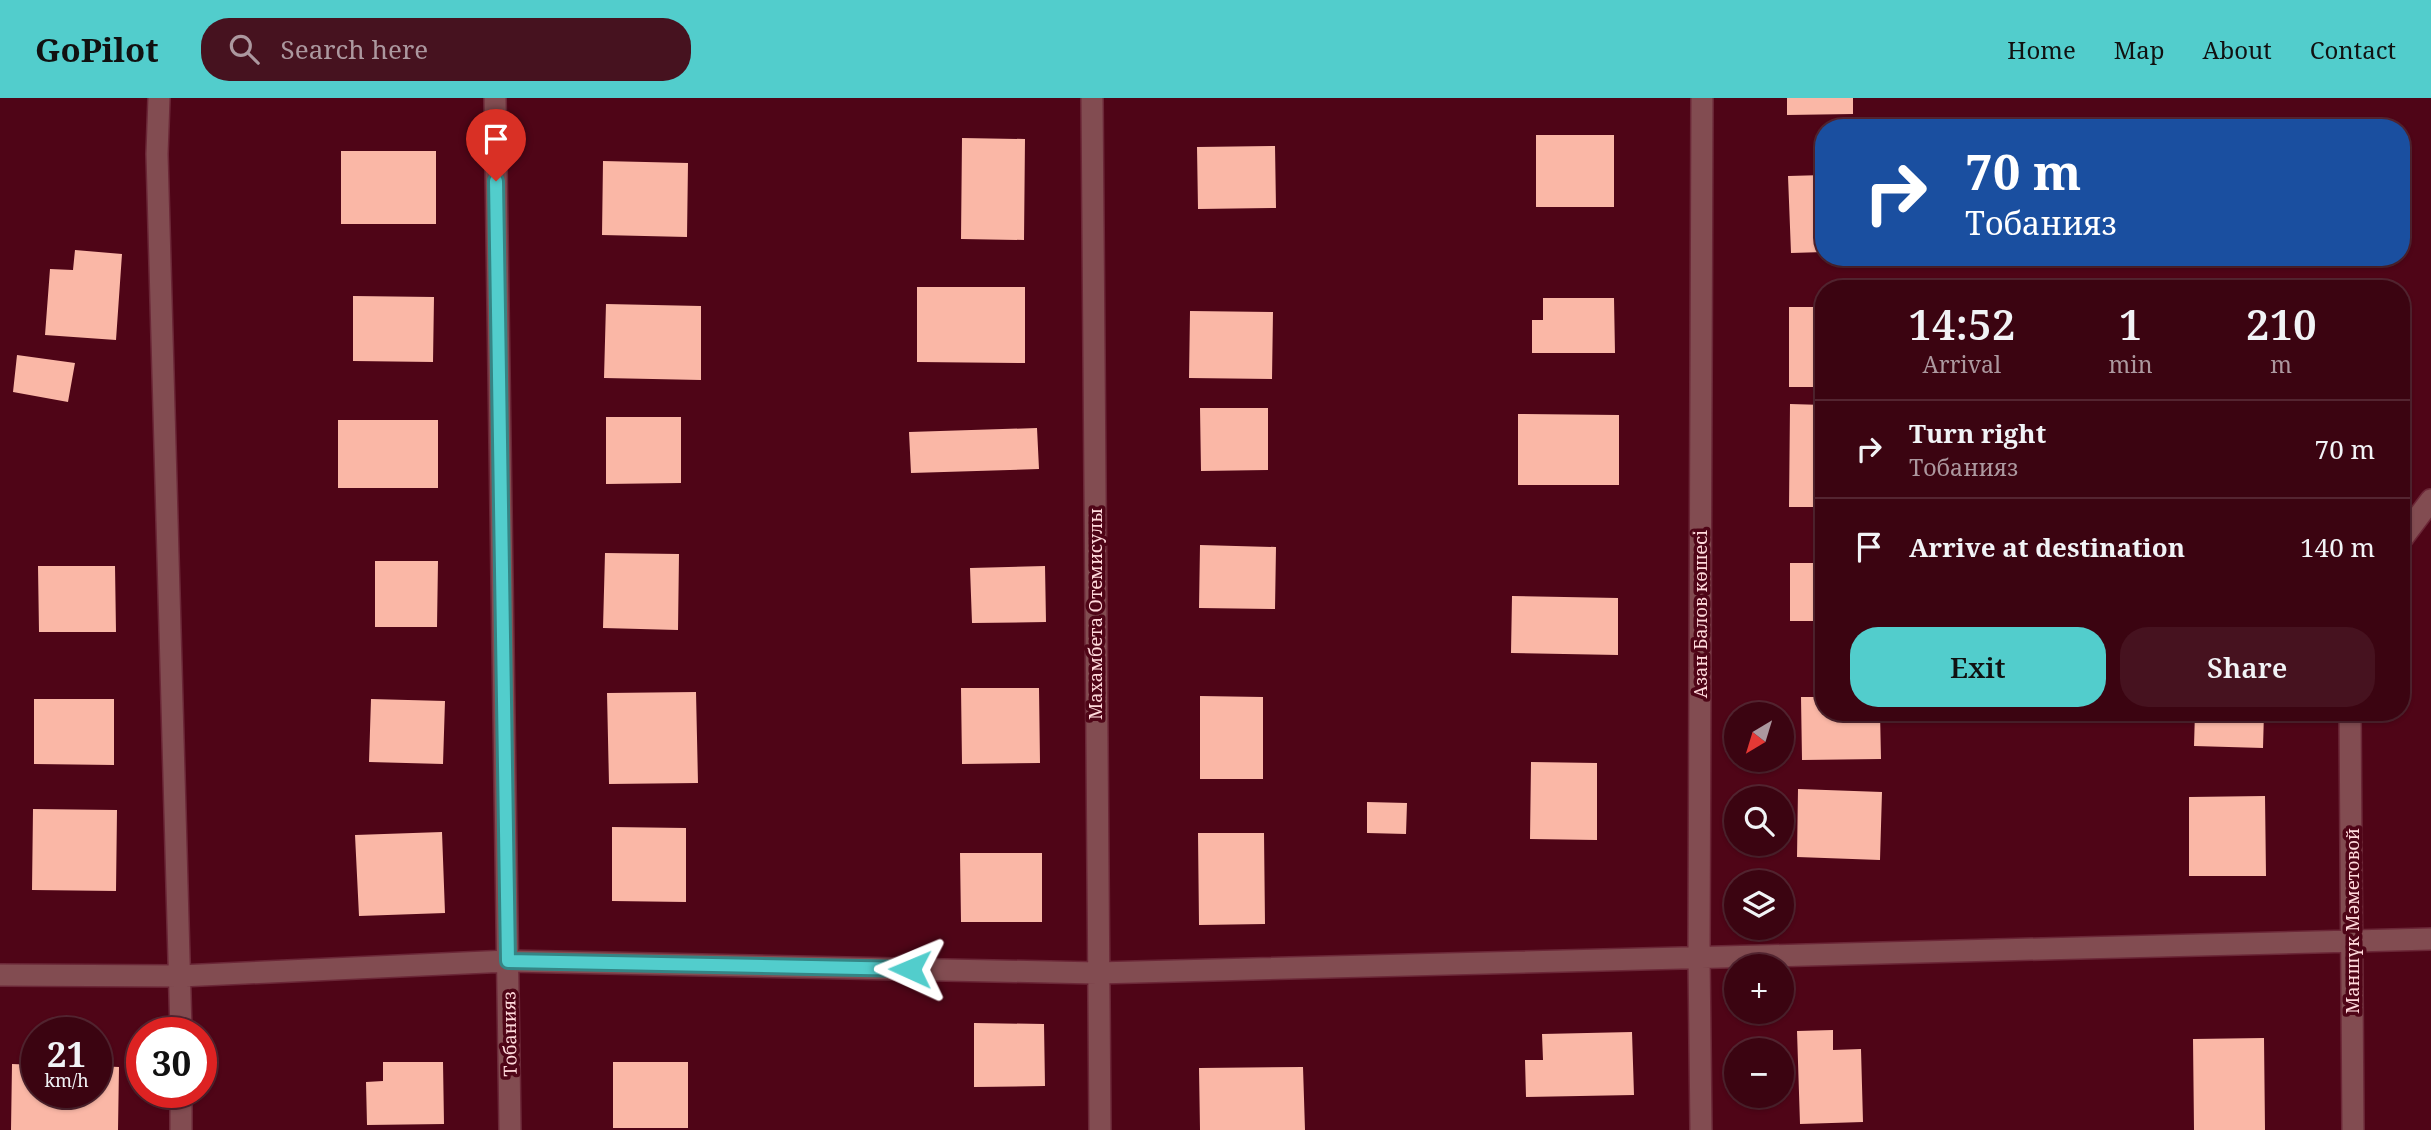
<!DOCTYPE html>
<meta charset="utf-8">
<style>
body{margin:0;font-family:"Noto Serif",serif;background:#46121f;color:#f1f3f6;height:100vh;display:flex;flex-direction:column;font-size:26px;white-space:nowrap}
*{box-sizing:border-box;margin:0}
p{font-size:23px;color:#ac989f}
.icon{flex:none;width:38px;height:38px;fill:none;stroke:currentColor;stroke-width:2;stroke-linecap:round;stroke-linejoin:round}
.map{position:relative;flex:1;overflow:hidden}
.panel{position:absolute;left:1815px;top:182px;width:595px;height:441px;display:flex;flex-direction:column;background:#3b0411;border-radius:28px;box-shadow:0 2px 5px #0004,0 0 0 2px #542531}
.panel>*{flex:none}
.hud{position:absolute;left:1815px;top:21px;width:595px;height:147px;border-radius:28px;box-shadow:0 2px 5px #0004,0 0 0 2px #542531;background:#1a4fa0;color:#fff;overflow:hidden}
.needle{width:46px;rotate:218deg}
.tools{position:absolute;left:1724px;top:604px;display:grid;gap:14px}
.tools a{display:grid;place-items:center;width:70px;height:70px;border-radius:50%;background:#3b0411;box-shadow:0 2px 5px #0004,0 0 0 2px #542531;font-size:35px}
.speed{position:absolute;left:21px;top:919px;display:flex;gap:14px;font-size:35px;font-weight:700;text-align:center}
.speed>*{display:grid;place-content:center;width:91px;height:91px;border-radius:50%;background:#3b0411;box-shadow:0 2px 5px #0004,0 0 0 2px #542531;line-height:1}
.speed small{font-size:18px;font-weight:400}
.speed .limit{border:10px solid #d22;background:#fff;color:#111}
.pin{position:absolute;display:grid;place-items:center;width:60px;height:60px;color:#fff;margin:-72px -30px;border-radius:50% 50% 50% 0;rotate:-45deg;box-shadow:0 0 7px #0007}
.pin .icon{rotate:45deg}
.me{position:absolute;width:77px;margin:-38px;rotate:271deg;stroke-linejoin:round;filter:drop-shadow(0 0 5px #0008)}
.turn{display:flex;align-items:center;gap:24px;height:147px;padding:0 35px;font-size:32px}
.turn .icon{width:91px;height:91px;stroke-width:2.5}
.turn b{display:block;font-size:49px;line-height:60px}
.eta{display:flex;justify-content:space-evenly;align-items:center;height:119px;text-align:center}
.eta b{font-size:42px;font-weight:600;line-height:49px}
.action{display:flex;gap:14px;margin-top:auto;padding:14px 35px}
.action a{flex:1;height:80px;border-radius:28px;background:#52cdcc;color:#111;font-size:28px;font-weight:600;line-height:80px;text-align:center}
.action a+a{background:#46121f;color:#f1f3f6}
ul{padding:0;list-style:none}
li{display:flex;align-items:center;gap:21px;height:98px;padding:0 35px;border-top:2px solid #542531}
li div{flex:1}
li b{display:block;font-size:26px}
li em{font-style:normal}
header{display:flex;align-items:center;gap:42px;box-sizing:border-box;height:98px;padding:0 35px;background:#52cdcc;color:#111}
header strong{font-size:33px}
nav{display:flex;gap:38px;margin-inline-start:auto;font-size:24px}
.search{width:490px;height:63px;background:#46121f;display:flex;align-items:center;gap:18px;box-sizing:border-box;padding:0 24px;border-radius:28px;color:#ac989f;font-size:26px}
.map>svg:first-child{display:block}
.building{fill:#fab7a6}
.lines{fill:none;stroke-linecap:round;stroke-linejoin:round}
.street-casing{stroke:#6b2737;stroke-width:24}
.street{stroke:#824c51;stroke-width:21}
.route-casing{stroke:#358585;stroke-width:18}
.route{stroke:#52cdcc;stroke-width:12}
.labels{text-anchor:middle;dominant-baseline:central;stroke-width:7;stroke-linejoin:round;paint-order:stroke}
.street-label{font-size:18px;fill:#ffdadc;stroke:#4f0517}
</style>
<header>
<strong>GoPilot</strong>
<div class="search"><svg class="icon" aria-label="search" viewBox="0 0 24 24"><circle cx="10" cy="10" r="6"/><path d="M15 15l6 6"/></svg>Search here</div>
<nav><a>Home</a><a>Map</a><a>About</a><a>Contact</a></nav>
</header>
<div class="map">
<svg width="2431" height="1032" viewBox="0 0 2431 1032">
<rect width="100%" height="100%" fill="#4f0517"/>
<path class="building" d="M1787,0H1853V16L1787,17Z
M1536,37H1614V109H1536Z
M962,40L1025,41L1024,142L961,141Z
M1275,48L1276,110L1198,111L1197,49Z
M341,53H436V126H341Z
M603,63L688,65L687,139L602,137Z
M1824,77V154L1791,155L1788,78Z
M75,152L122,156L116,242L45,237L50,171L73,172Z
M917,189H1025V265L917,264Z
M353,198L434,199L433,264L353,263Z
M1543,200H1614L1615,255H1532V222H1543Z
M606,206L701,208V282L604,280Z
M1789,209H1824V289H1789Z
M1190,213L1273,214L1272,281L1189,280Z
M17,257L75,265L68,304L13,294Z
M1790,306L1824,307V422L1813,421L1814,409H1789Z
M1200,310H1268V372L1201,373Z
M1518,316L1619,317V387H1518Z
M606,319H681V385L606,386Z
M338,322H438V390H338Z
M1037,330L1039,371L911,375L909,334Z
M1200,447L1276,449L1275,511L1199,510Z
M605,455L679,456L678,532L603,530Z
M375,463H438L437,529H375Z
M1790,465H1824V523H1790Z
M38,468H115L116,534H39Z
M1045,468L1046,524L972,525L970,470Z
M1512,498L1618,500V557L1511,555Z
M961,590H1039L1040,665L962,666Z
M696,594L698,685L609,686L607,595Z
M1200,598L1263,599V681H1200Z
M1801,599H1824V614H1880L1881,661L1802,662Z
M34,601H114V667L34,666Z
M371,601L445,603L443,666L369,664Z
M2195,614H2264L2263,650L2194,648Z
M1531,664L1597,665V742L1530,741Z
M1798,691L1882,694L1880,762L1797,759Z
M2265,698L2266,778H2189V699Z
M1367,704L1407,705L1406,736L1367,735Z
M33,711L117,712L116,793L32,792Z
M612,729L686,730V804L612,803Z
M442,734L445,815L359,818L355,737Z
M1198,735H1264L1265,826L1199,827Z
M960,755H1042V824H961Z
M974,925L1044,926L1045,988L974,989Z
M1833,932V952L1861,951L1863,1024L1800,1026L1797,933Z
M1632,934L1634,997L1526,999L1525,962H1543L1542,936Z
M2264,940L2265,1032H2194L2193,941Z
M383,964H443L444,1026L367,1027L366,984L383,983Z
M613,964H688V1030H613Z
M12,966L37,967V994H96V968L119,969L118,1032H11Z
M1303,969L1305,1032H1200L1199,970Z"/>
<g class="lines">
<g class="street-casing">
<path id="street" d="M159,0L157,56L181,934
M495,0L510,1032
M1092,0L1100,1032
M2401,442L2431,402
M2350,614L2353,1032
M0,877L180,878L508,863L1097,875L2431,841
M181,994V1032
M1701,1032L1699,859L1702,0"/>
</g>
<use href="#street" class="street"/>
</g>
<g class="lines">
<g class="route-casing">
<path id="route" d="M496,83L508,863L910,871"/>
</g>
<use href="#route" class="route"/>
</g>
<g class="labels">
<g class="street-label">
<text transform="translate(1095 516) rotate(-90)">Махамбета Отемисулы</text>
<text transform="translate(1700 516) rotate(-90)">Азан Балов көшесі</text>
<text transform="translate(2352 823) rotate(-90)">Маншүк Мәметовой</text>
<text transform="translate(509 936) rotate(-91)">Тобанияз</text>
</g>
</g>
</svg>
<div class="tools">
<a><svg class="needle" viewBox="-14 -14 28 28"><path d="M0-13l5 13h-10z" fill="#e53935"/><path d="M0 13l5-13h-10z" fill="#ac989f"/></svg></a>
<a><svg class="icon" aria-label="search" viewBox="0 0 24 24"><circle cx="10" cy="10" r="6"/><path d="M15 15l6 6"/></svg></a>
<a><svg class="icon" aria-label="layers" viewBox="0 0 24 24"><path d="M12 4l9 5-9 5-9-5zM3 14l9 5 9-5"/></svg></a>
<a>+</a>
<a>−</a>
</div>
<div class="speed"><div>21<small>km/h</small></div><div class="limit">30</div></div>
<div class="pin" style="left:496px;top:83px;background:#d93025"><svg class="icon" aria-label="arrive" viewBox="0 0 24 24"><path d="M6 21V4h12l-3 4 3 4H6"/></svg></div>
<svg class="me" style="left:910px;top:871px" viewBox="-20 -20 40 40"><path d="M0-17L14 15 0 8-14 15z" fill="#52cdcc" stroke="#fff" stroke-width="4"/></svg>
<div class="hud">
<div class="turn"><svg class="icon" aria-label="right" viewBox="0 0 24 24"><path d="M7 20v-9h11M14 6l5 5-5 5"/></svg><div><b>70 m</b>Тобанияз</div></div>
</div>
<section class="panel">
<div class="eta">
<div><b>14:52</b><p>Arrival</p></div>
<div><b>1</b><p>min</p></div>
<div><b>210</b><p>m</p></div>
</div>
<ul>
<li><svg class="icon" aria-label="right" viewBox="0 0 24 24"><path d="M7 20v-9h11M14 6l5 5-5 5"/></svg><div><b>Turn right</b><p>Тобанияз</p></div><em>70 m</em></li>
<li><svg class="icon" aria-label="arrive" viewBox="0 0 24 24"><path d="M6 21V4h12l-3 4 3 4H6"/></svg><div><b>Arrive at destination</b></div><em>140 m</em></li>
</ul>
<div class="action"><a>Exit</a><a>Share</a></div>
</section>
</div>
